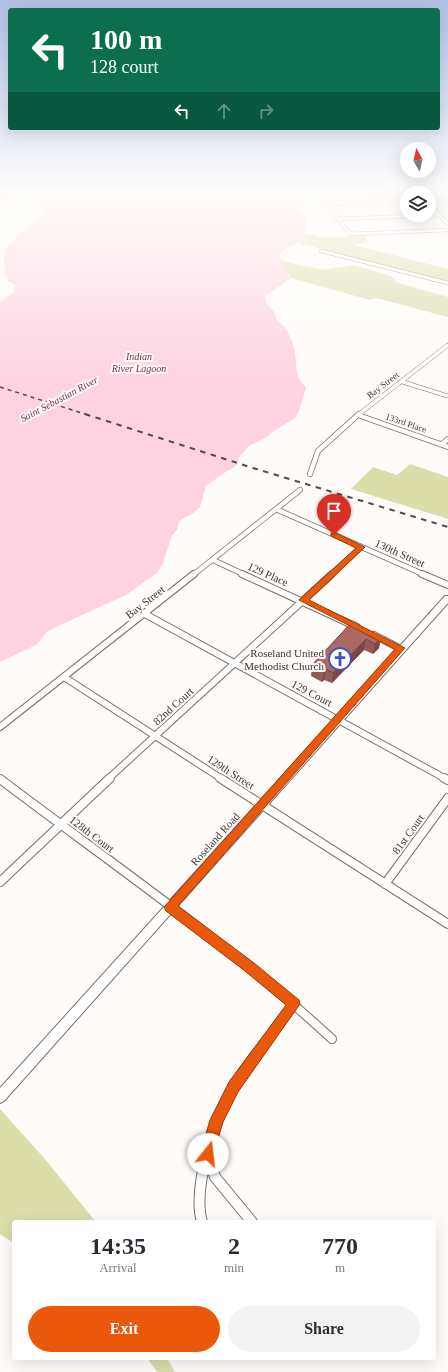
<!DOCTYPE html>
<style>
body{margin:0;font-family:Georgia,serif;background:#f2f2f3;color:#2b2b33;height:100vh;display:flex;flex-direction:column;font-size:15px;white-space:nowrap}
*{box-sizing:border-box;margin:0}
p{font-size:13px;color:#7c7c81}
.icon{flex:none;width:22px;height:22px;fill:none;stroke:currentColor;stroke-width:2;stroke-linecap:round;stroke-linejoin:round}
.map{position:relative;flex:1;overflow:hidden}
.panel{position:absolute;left:12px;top:1220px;width:424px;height:140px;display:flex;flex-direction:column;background:#fff;border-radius:4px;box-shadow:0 4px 16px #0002}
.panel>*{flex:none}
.guide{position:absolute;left:8px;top:8px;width:432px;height:122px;border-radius:4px;box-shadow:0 4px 16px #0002;background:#0b6e4f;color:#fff;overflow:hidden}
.needle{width:26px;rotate:352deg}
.fabs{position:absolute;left:400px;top:142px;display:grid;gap:8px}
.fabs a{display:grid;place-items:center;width:36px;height:36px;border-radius:50%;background:#fff;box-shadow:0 4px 16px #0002;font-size:20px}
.pin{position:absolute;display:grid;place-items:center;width:34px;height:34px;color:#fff;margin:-41px -17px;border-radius:50% 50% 50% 0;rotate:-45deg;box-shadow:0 0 4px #0007}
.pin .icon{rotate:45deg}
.me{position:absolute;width:44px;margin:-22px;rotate:16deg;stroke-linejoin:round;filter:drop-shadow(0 0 3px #0008)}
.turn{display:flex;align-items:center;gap:14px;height:84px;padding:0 16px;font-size:18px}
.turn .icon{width:52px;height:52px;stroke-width:2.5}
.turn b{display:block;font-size:28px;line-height:34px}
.lanes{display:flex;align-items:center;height:38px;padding:0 16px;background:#0003;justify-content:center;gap:20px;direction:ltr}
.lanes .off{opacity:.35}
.eta{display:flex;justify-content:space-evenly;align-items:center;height:68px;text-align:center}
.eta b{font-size:24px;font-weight:800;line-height:28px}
.cta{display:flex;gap:8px;margin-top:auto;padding:8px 16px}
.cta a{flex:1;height:46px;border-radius:24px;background:#ea580c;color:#fff;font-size:16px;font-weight:800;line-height:46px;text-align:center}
.cta a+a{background:#f2f2f3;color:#2b2b33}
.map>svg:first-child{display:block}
.green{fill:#dbdeab}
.water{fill:#fed2e0}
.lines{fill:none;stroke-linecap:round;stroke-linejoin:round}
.minor-far5-casing{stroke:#79706b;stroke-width:4}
.minor-far4-casing{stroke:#79706b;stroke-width:4.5}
.minor-far3-casing{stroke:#79706b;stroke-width:6}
.minor-far2-casing{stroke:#79706b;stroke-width:8}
.minor-far1-casing{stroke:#79706b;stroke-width:10}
.minor-casing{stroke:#79706b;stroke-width:12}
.secondary-casing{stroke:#79706b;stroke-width:2}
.minor-far5{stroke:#fff;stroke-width:3}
.minor-far4{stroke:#fff;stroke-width:3.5}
.minor-far3{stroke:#fff;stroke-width:4.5}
.minor-far2{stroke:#fff;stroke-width:6}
.minor-far1{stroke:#fff;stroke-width:8}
.minor{stroke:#fff;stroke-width:10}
.secondary{fill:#fff;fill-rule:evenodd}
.rail-far1{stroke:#4f4b49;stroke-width:1.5;stroke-dasharray:4 4;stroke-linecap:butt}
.rail{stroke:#4f4b49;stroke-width:2;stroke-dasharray:5.5 5.5;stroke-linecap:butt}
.wall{fill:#945a55}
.shaded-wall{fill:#784a45}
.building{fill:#ac6963;stroke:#784a45}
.route{fill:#ea580c;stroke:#983908}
.labels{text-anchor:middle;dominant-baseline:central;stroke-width:4;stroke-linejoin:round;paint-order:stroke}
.far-street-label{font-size:9px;fill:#3a3634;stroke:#fffbf8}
.far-water-label{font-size:10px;font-style:italic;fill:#7b2b4d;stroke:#fffbf8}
.street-label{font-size:11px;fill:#3a3634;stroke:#fffbf8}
.poi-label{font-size:11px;fill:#3a3634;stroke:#fffbf8;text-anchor:end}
</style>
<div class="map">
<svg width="448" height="1372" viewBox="0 0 448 1372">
<rect width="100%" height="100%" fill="#fffbf8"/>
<path class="green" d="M434,192H448V215L444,219L429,204V196Z
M306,233L319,237L365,236L367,242L354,245L448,269V282L299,243L306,238Z
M281,261L324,270L353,265L391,276L398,283L448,297V317L376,298L370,300L291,278Z
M410,464L448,477V519L351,489L373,467L397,475Z
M0,1109L45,1159L96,1222H14V1243L0,1234Z
M147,1358H167L175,1372H157Z"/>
<path class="water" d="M53,192H336L344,198L329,194L296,205V208C310,220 305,221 306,238L285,249L279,255L291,278L266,296C263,306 276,308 276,319C286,328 290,333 294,348C298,362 293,376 306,387L299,411L295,418L271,433L267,437L249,446L240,456L236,466L224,473L206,486L200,507L192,514L179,521L177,530L172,535L163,563L157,573L126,595L56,627L47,632L36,645L0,662V302L14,293L15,290L13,288L16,286L7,280L4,270L6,267L3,264L6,248L16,239L15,236L47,214L44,208L47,202L56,194Z"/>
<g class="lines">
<g class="minor-far5-casing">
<path id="minor-far5" d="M378,192L390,201
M429,196L433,192
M0,199L8,192
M407,200L332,203L327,205L350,234L448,230
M429,204L448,224
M338,219L439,215
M321,251L448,283"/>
</g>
<g class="minor-far4-casing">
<path id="minor-far4" d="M403,382L448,396
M358,415L448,345"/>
</g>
<g class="minor-far3-casing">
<path id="minor-far3" d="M358,415L448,447
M442,444L448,439
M310,474L318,451L359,414
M278,510L425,575
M213,560L245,575
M193,575L300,490
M331,575L361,547"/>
</g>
<g class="minor-far2-casing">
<path id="minor-far2" d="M242,574L357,627
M422,574L448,585
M145,614L446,779
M374,635L401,649
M64,677L222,779
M0,727L194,574
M108,779L332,574"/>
</g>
<g class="minor-far1-casing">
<path id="minor-far1" d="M220,778L448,924
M444,778L448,780
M0,779C111,863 229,944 332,1039
M0,882L110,778
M385,884L448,798
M268,1039L294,1004"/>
</g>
<g class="minor-casing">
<path id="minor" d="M208,1155L215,1177L252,1222
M202,1222C192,1188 215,1118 233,1088C243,1070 257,1054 269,1038"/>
</g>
<g class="secondary-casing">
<path id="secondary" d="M445,596H448V603L4,1101L0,1103V1088Z"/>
</g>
<use href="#minor-far5" class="minor-far5"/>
<use href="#minor-far4" class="minor-far4"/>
<use href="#minor-far3" class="minor-far3"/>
<use href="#minor-far2" class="minor-far2"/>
<use href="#minor-far1" class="minor-far1"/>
<use href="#minor" class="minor"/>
<use href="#secondary" class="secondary"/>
<path class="rail-far1" d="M0,387L88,415"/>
<path class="rail" d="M85,414L253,468L448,527"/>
</g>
<path class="wall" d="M351,623L381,637L379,648L373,654L364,650L332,683L324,680L322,682L311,676L312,665Z"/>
<path class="shaded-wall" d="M381,637L379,648L373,654L375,644Z
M366,639L364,650L332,683L333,673Z
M326,669L324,680L322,682L324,671Z"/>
<path class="building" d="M351,623L381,637L375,644L366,639L333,673L326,669L324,671L312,665Z"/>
<linearGradient id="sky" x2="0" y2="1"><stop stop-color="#b1c0e5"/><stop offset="0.5" stop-color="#fffdfc"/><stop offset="1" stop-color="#fffdfc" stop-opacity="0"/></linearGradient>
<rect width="448" height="384" fill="url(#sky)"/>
<path class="route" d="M331,533H336L365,547L309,600L405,648L178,906L254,963L299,1000L300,1004L238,1092L223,1122L212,1159L208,1161L203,1159L200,1154L210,1120L229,1082L286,1005L245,971L166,911L164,907L395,649L299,600L356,548L331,536Z"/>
<defs>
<g id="church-ring" transform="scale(1.15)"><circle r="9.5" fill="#fffbf8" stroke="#4051c5" stroke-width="1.5"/><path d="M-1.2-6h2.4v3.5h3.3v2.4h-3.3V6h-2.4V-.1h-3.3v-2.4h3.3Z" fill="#4051c5"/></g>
</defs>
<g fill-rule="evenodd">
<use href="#church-ring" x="340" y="659"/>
</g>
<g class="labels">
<g class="far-street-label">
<text transform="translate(383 385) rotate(-37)">Bay Street</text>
<text transform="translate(406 423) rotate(19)">133rd Place</text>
</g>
<g class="far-water-label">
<text x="139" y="356">Indian<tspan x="139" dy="12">River Lagoon</tspan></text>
<text transform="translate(59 399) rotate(-28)">Saint Sebastian River</text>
</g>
<g class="street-label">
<text transform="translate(400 553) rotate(24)">130th Street</text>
<text transform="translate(268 574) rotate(24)">129 Place</text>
<text transform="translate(145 602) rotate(-38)">Bay Street</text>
<text transform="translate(312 693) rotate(28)">129 Court</text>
<text transform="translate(173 706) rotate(-42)">82nd Court</text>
<text transform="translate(231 772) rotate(33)">129th Street</text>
<text transform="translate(92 834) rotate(37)">128th Court</text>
<text transform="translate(408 834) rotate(-54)">81st Court</text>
<text transform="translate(215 839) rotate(-48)">Roseland Road</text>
</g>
<g class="poi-label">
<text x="324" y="653">Roseland United<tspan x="324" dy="13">Methodist Church</tspan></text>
</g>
</g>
</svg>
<div class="fabs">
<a><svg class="needle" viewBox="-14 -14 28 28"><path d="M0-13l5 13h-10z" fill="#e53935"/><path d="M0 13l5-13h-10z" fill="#7c7c81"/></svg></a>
<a><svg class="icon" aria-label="layers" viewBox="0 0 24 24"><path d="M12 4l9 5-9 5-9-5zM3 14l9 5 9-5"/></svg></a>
</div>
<div class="pin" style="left:334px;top:535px;background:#d93025"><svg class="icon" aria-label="arrive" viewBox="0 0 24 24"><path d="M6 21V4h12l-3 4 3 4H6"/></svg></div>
<svg class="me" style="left:208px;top:1154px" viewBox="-20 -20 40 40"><circle r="19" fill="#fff"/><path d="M0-13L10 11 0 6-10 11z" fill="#ea580c"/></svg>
<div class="guide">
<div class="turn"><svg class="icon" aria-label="left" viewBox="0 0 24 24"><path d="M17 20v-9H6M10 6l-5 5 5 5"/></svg><div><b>100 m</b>128 court</div></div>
<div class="lanes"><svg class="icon" aria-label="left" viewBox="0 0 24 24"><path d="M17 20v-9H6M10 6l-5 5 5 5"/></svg><svg class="icon off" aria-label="ahead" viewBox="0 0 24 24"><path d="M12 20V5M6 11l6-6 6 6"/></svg><svg class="icon off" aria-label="right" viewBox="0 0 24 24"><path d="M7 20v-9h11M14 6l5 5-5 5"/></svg></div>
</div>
<section class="panel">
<div class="eta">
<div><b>14:35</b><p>Arrival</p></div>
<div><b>2</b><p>min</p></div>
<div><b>770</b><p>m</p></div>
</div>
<div class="cta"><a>Exit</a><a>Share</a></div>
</section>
</div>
